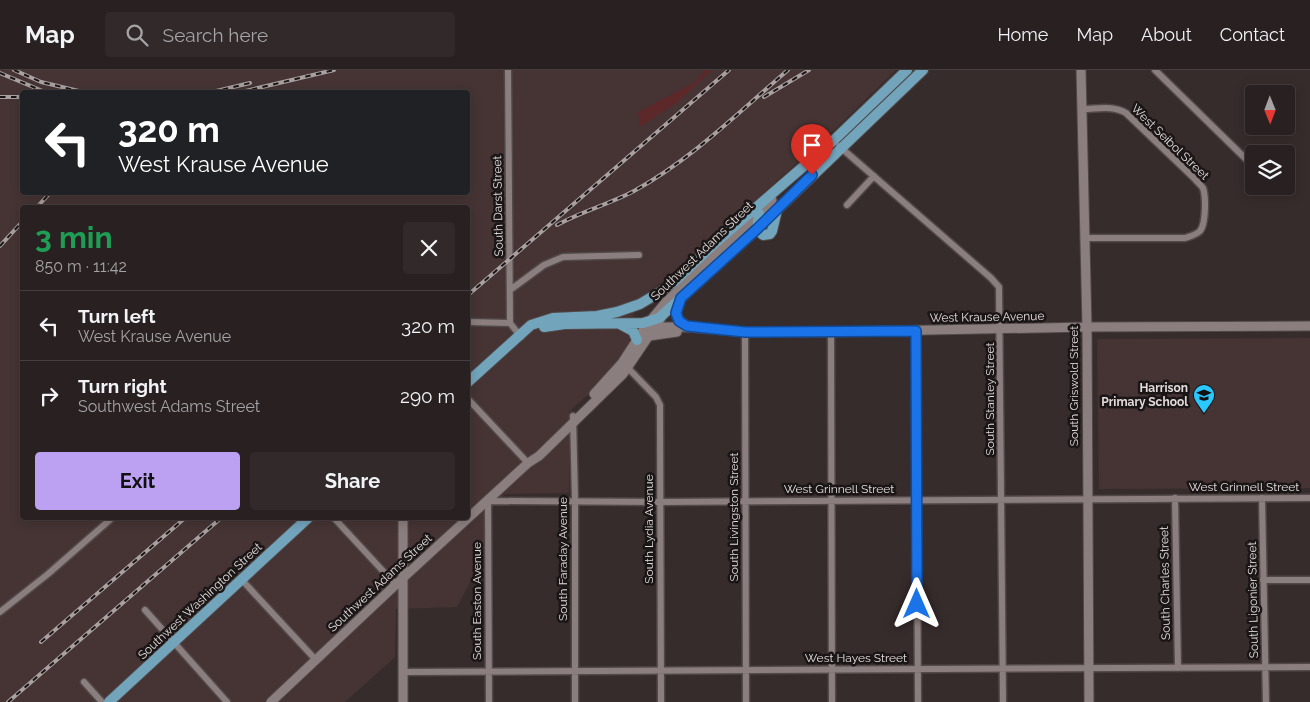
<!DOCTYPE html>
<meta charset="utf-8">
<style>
body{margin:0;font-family:Raleway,sans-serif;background:#31292a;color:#f1f3f6;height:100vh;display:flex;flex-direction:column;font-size:19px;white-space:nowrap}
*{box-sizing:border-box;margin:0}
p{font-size:16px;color:#a5a3a5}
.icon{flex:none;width:28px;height:28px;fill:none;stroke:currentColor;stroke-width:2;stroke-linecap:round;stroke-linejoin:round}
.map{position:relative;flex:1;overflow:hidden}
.panel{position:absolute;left:20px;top:135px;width:450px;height:315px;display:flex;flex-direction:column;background:#292121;border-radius:5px;box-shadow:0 2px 12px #0003,0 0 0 1px #453e3f}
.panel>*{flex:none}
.banner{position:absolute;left:20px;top:20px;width:450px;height:105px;border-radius:5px;box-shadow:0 2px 12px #0003,0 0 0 1px #453e3f;background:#202124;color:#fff;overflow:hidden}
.needle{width:32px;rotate:179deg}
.controls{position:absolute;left:1245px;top:15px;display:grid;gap:10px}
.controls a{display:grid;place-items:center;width:50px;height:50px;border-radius:5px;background:#292121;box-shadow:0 2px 12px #0003,0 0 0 1px #453e3f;font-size:25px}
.pin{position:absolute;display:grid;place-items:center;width:42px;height:42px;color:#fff;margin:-51px -21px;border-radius:50% 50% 50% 0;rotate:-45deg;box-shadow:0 0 5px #0007}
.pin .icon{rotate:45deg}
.me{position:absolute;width:55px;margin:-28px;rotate:0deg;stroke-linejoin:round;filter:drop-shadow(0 0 4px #0008)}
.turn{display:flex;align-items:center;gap:18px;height:105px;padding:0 15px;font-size:22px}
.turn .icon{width:65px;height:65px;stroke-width:2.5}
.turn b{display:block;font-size:35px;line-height:42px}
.round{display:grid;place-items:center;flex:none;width:52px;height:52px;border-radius:5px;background:#31292a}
.headline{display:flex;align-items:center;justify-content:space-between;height:85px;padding:0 15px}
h1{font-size:30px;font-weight:700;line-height:38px;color:#1e9e55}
.cta{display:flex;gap:10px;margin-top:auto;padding:10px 15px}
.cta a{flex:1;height:58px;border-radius:5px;background:#bca0f2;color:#111;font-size:20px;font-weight:700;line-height:58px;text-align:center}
.cta a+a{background:#31292a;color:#f1f3f6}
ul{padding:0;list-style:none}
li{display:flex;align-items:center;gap:15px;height:70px;padding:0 15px;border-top:1px solid #453e3f}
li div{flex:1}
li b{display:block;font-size:19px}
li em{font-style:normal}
header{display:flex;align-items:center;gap:30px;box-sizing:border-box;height:70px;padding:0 25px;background:#292121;border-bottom:1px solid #453e3f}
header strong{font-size:24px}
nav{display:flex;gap:28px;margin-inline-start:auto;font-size:18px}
.search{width:350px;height:45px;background:#31292a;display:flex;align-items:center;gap:12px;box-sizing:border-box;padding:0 18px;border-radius:5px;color:#a5a3a5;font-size:19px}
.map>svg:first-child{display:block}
.built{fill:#463434;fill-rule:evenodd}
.green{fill:#5c282a}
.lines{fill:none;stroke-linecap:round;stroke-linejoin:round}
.minor-casing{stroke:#514848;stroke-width:9}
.tertiary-casing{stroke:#514848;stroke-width:11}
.secondary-casing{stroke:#514848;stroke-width:11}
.primary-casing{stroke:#514848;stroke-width:12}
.minor{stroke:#8b7e7e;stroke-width:6}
.tertiary{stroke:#8b7e7e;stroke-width:9}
.secondary{stroke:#8b7e7e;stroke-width:9}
.primary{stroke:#72a4bc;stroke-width:10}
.rail-casing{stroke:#a9a0a0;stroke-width:4}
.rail{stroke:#1b1616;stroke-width:2;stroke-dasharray:5.5;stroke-linecap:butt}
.route-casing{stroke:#114b97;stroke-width:12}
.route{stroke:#1a73e8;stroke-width:9}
.labels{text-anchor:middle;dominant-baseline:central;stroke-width:5;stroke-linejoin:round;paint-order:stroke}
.street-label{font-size:12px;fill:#e3dbdb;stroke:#1b1616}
.poi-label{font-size:12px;font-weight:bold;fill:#e3dbdb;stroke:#1b1616;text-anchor:end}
</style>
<header>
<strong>Map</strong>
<div class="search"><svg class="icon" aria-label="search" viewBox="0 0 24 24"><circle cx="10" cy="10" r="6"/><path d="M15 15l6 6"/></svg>Search here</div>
<nav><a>Home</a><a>Map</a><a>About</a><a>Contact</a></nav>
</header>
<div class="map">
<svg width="1310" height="632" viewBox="0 0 1310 632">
<rect width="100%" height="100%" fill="#372c2c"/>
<path class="built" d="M0,0H896L832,62L666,209L636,230L629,274L622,286L604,310L569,342V423L505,424L485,446L484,486L457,537L396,539L395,587L345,632H0ZM22,22H468V122H22ZM22,138H468V448H22Z
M1310,268V418L1099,419L1097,269Z"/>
<path class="green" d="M705,0H712L678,32L640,57L638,42L695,12Z"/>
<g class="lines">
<g class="minor-casing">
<path id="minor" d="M508,0L510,253L521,267
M1155,0L1249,92
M1083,39C1097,39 1113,35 1126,43L1195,109C1197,112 1201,115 1203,118C1206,127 1206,154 1200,161C1196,165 1191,166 1185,168H1084
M839,76L991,208L999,217L1003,632
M847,135L874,106
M510,220L544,195L563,187L639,185
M468,252L510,253
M916,261L918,632
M745,262L746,632
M831,262L832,632
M628,298L656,327L660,335L661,632
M468,329L528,393
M573,346L575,430V632
M1175,428L1178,598
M1262,428L1266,632
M334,448L395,514
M241,509L315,589
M1263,510H1310
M145,540L227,632
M0,542L48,504L112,448
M403,602L1310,597
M84,612L102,632
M489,632L488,431L660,432L1310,428"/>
</g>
<g class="tertiary-casing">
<path id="tertiary" d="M1081,0L1087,257L1089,632
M651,257H687L745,262H831L1087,257L1310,256
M649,266L677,262"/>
</g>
<g class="secondary-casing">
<path id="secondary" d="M594,324L622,293L646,256L666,232L772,130
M271,632L404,507L528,393L539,386L623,304L663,245
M403,632V448"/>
</g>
<g class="primary-casing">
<path id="primary" d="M759,143L757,159L763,165L770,164L772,161L777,140
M680,229C676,244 673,247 687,257
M620,254L633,261L637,270
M544,257L565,254L643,253L659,248L757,159L923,0
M468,312L531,255L553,248L597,246L617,242L640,234L660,222L675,211L714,174L834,70L907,0
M109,632L308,448"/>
</g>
<use href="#minor" class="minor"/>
<use href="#tertiary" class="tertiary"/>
<use href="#secondary" class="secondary"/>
<use href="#primary" class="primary"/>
<g class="rail-casing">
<path id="rail" d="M14,0L41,12L83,22
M0,3L45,22
M212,22L250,13
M241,22L334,0
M0,27H22
M764,27L809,0
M36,138L51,122
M557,155C582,141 610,134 634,121C692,89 739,42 788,0
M0,176L22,152
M468,225L729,0
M41,572L185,448
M8,632L221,448"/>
</g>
<use href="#rail" class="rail"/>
</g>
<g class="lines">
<g class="route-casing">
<path id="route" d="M812,105L757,159L681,228L676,243L679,251L687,256L745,262L916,261L917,534"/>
</g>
<use href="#route" class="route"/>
</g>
<defs>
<g id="school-pin" transform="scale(1.125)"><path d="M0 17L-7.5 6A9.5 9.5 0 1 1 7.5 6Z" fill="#29c8ff" stroke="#1b1616"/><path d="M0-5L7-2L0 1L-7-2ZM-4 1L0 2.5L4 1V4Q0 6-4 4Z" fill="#111"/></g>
</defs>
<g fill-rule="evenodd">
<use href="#school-pin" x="1204" y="325"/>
</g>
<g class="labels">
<g class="street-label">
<text transform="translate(1170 72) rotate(44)">West Seibol Street</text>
<text transform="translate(498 136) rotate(-91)">South Darst Street</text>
<text transform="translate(702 181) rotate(-44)">Southwest Adams Street</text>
<text transform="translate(987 247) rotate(-1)">West Krause Avenue</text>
<text transform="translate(1074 316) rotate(-90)">South Griswold Street</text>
<text transform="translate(990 329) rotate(-90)">South Stanley Street</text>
<text x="1244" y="417">West Grinnell Street</text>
<text x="839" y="419">West Grinnell Street</text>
<text transform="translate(734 447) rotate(-90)">South Livingston Street</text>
<text transform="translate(649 459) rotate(-90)">South Lydia Avenue</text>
<text transform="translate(563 489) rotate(-90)">South Faraday Avenue</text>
<text transform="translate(380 513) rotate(-43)">Southwest Adams Street</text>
<text transform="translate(1165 513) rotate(-91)">South Charles Street</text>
<text transform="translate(1253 530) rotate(-91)">South Ligonier Street</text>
<text transform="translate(200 531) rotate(-43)">Southwest Washington Street</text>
<text transform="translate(477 531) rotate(-90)">South Easton Avenue</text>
<text x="856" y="588">West Hayes Street</text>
</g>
<g class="poi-label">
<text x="1188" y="318">Harrison<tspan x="1188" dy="14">Primary School</tspan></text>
</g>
</g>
</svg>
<div class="controls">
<a><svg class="needle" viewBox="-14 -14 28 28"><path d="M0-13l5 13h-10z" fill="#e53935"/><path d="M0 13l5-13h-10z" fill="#a5a3a5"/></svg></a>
<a><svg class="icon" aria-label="layers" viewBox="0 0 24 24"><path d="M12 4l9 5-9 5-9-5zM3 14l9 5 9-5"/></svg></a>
</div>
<div class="pin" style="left:812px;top:105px;background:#d93025"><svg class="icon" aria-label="arrive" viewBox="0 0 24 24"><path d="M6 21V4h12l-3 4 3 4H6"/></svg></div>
<svg class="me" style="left:917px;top:534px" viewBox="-20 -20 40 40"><path d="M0-17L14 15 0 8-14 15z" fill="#1a73e8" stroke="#fff" stroke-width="4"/></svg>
<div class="banner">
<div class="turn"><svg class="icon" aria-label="left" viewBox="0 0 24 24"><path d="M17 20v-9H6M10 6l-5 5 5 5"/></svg><div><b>320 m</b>West Krause Avenue</div></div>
</div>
<section class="panel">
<div class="headline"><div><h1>3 min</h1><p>850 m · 11:42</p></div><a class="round"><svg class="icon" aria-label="close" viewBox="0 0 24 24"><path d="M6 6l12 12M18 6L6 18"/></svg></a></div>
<ul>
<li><svg class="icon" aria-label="left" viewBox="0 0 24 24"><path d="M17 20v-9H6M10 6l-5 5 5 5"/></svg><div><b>Turn left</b><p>West Krause Avenue</p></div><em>320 m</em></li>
<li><svg class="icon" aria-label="right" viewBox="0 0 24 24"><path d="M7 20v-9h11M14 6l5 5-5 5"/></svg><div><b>Turn right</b><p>Southwest Adams Street</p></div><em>290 m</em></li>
</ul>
<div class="cta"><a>Exit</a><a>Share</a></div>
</section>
</div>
